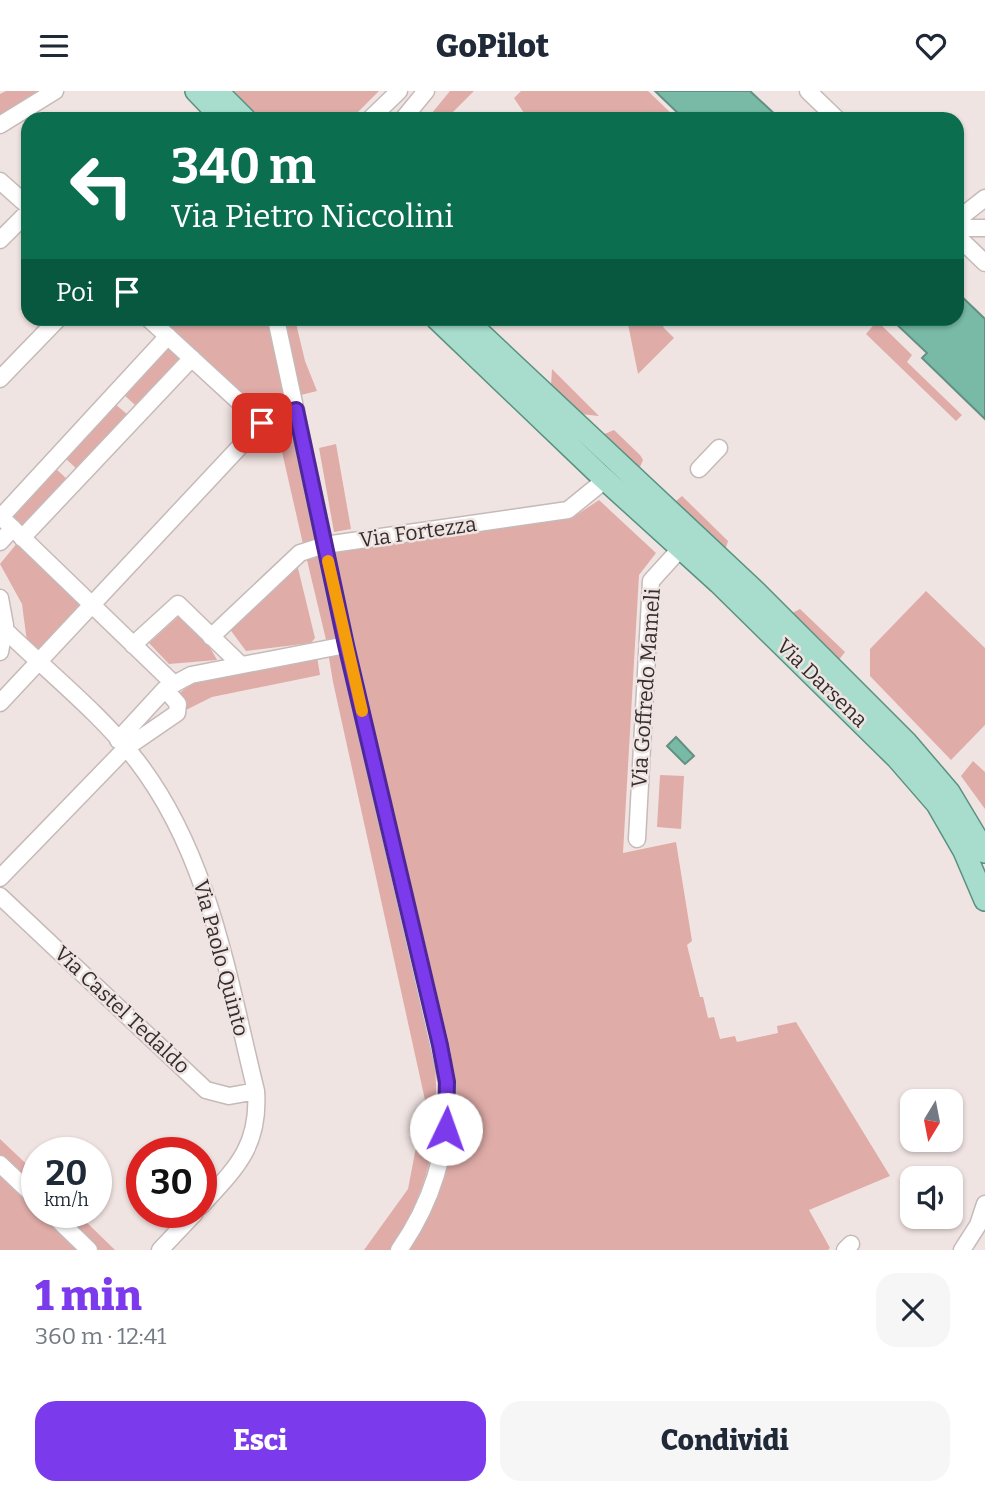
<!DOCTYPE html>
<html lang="it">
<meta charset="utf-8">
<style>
body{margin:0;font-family:Bitter,serif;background:#f6f6f7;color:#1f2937;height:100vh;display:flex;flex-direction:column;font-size:26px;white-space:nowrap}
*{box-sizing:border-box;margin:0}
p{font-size:23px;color:#747a83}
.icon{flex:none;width:38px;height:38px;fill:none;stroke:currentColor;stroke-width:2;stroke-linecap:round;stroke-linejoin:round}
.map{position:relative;height:1159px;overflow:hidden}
.panel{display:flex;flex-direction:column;background:#fff;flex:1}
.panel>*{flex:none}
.top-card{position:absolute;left:21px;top:21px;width:943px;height:214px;border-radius:21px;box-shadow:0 2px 5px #0004;background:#0b6e4f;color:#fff;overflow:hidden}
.needle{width:46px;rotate:190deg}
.controls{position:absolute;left:900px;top:998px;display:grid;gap:14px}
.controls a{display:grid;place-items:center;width:63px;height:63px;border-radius:14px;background:#fff;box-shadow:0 2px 5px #0004;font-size:35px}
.speed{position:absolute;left:21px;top:1046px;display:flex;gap:14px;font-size:35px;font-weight:700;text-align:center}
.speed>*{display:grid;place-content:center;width:91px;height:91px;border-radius:50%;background:#fff;box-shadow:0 2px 5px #0004;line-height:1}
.speed small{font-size:18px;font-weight:400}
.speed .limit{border:10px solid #d22;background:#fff;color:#111}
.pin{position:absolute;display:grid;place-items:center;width:60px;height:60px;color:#fff;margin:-30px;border-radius:14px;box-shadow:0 4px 10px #0006}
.me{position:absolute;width:77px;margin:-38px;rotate:3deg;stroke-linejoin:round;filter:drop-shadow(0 0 5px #0008)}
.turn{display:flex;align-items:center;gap:24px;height:147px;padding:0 35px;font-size:32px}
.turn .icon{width:91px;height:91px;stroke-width:2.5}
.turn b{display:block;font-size:49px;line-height:60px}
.then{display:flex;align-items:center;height:66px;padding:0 35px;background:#0003;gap:14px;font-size:26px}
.round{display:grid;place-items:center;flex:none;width:74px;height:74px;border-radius:21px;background:#f6f6f7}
.overview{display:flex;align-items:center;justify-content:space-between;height:119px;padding:0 35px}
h1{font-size:42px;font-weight:800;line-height:52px;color:#7c3aed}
.primary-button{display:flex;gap:14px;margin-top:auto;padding:14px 35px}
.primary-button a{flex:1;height:80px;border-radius:21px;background:#7c3aed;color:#fff;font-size:28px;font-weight:800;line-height:80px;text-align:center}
.primary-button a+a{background:#f6f6f7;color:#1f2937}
header{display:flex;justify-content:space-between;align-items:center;height:91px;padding:0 35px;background:#fff;font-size:32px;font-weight:800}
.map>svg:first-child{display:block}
.green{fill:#dfaca8}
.water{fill:#79baa7;stroke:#649083;stroke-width:2}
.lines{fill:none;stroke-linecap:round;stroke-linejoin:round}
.minor-casing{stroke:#c6bab9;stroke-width:19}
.major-casing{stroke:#599181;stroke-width:24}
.minor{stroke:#fff;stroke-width:16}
.major{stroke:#a8ddce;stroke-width:21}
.route-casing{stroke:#51269a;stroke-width:18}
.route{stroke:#7c3aed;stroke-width:12}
.slow{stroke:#f59e0b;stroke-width:12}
.labels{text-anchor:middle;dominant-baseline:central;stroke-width:5;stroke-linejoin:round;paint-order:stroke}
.street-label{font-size:21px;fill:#332e2e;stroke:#f0e4e2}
</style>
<header><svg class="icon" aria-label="menu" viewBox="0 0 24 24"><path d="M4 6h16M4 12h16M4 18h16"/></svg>GoPilot<svg class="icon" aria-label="heart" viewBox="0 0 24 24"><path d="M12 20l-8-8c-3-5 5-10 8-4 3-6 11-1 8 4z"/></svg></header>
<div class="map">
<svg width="985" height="1159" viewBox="0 0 985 1159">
<rect width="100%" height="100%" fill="#f0e4e2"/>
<path class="green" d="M6,0H46L0,28V3Z
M234,0H379L351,28H260Z
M450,0H474L446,28H427Z
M521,0H648L677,28H528L514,7Z
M159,228H269L288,313L260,320Z
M284,228H295L305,270L317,300L301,304Z
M627,228H671L663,236L674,247L638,283Z
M877,230L912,264L907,271L962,324L956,330L866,243Z
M170,253L183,266L135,314L122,302Z
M552,278L599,325L580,323L551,295Z
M114,312L128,324L78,379L65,367Z
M292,336L318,449L303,453L277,339Z
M614,339L640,364L643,369L640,376L635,375L602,344Z
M336,353L351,438L334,441L319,357Z
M55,377L68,389L24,436L10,423Z
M682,405L728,450L725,460L675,411Z
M599,409L656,462L639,484L623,762L676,751L692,850L687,854L700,906H703L708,927L714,926L720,948L735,945L737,951L778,942L777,935L796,931L890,1085L809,1119L830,1157L828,1159H405C424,1116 452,1070 456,1022C457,1000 453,978 450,957L352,546L334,457L575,425Z
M18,451L83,516L38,562L27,551L22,513L0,473Z
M319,462L340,550L327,553L306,465Z
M297,473L315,547L311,552L246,560L229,537Z
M926,500L985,557V634L951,669L870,585V558Z
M800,518L845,561L838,570L790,523Z
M180,524L207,551L217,569L169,573L149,552Z
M342,559L433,955C442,1035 434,1090 391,1159H364L408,1098L425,1009L333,591L328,561Z
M317,565L320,584L212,606L186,619L176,605C208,575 273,573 317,565Z
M973,670L985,681V718L961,685Z
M660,684L684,685L681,738L657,736Z
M0,1048L37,1083V1101L0,1066Z
M0,1079L37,1113V1122H46L85,1159H0Z
M58,1122H77L115,1159H97Z"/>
<path class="water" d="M655,0H750L780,28H684Z
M957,201L985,228V328L922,267L927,262L891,228H957Z
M676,646L694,665L685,673L667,655Z"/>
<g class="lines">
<g class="minor-casing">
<path id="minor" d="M808,0L837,28
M370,28L399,0
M403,28L426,0
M0,34L55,0
M0,90L28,115
M957,129L985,107
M957,137H985
M957,145L985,172
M0,149L28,121
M149,228L262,332
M276,228L346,554L447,991C450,1052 434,1109 399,1159
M0,288L58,228
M699,378L719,357
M0,425L173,592
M1,426L168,245
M22,447L192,267
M0,451L13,437
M0,507L5,534L0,561
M4,538C47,580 102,624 137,670C210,765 228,887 256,1000C260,1055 236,1077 201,1115
M211,546L300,462L325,454L568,419L605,389
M133,554L178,513L240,573
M0,612L262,332L296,319
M118,649L165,598L191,584L346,554
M637,748L651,490L681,457
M0,787L126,657L177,622L178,613L165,598
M0,805L206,999L229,1005L256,1000
M0,1073L37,1108
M51,1122L89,1159
M160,1159L195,1122
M845,1159L851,1153
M962,1159L978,1134L985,1113"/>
</g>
<g class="major-casing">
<path id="major" d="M196,0L223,28
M217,0L245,28
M437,228L600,384L719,492L897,667L937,713L964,760L985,809
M465,228L756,501L907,652L949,701L985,761"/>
</g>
<use href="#minor" class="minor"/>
<use href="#major" class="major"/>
</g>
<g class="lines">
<g class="route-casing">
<path id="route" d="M262,332L296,319L346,554L440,954L447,991L446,1038"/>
</g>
<use href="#route" class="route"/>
<path class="slow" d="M328,470L362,620"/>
</g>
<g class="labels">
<g class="street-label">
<text transform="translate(418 441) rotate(-8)">Via Fortezza</text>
<text transform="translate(822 592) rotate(44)">Via Darsena</text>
<text transform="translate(646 597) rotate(-86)">Via Goffredo Mameli</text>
<text transform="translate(221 867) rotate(75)">Via Paolo Quinto</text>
<text transform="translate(122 919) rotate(43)">Via Castel Tedaldo</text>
</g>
</g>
</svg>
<div class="controls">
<a><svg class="needle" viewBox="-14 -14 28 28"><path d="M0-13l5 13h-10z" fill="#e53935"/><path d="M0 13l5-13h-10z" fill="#747a83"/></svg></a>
<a><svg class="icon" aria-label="sound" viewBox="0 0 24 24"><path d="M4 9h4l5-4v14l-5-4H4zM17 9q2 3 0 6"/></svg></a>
</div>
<div class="speed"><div>20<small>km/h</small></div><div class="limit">30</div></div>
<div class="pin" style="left:262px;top:332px;background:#d93025"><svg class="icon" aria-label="arrive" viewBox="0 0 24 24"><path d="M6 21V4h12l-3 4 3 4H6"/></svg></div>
<svg class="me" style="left:446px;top:1038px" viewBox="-20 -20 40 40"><circle r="19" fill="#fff"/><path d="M0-13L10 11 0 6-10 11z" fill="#7c3aed"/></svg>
<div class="top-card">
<div class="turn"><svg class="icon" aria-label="left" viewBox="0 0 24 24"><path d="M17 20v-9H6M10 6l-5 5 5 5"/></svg><div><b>340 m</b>Via Pietro Niccolini</div></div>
<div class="then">Poi<svg class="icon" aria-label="arrive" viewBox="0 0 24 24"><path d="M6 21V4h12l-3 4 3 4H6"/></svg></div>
</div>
</div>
<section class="panel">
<div class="overview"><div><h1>1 min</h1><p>360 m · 12:41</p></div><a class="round"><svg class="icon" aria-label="close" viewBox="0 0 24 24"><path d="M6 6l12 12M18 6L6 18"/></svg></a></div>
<div class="primary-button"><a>Esci</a><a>Condividi</a></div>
</section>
